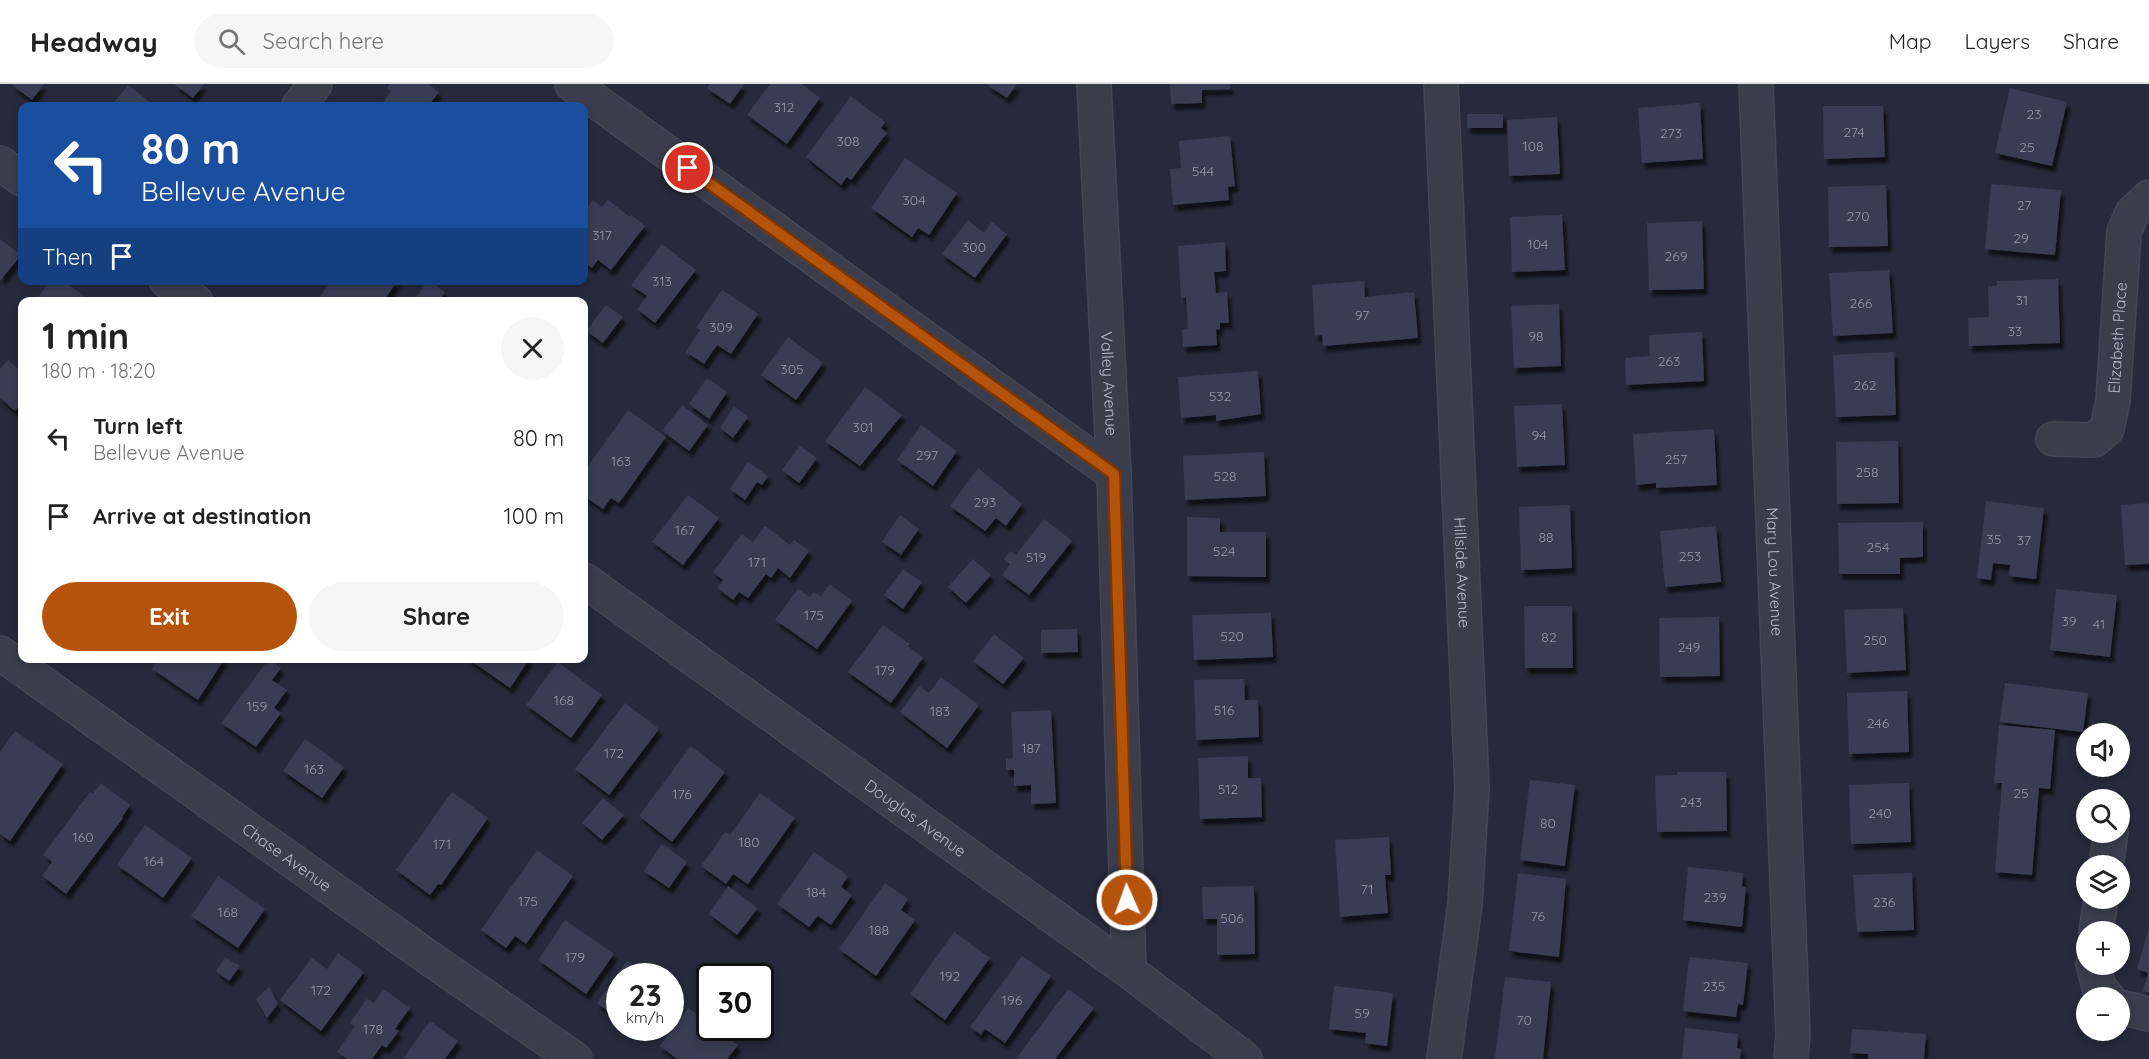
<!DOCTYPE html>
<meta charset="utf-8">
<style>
body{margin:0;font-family:Quicksand,sans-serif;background:#f6f6f6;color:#222;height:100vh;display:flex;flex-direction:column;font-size:22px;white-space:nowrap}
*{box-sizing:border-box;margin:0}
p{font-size:20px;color:#767676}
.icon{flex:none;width:33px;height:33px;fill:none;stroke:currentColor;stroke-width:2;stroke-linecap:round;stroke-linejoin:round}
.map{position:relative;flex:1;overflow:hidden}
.panel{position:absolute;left:18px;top:213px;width:570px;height:366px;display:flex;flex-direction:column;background:#fff;border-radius:12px;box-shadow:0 3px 9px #0003}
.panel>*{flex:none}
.guide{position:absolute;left:18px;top:18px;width:570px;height:183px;border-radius:12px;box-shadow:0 3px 9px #0003;background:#1a4fa0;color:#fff;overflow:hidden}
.tools{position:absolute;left:2076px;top:639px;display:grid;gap:12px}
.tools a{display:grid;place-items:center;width:54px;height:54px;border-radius:50%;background:#fff;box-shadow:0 3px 9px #0003;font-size:30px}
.speed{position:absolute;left:606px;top:879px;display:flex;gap:12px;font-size:30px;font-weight:700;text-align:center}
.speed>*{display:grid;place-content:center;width:78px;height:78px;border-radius:50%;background:#fff;box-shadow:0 3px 9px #0003;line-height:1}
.speed small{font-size:15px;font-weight:400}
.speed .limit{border:3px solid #111;border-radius:9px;background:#fff;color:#111}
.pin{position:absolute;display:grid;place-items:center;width:51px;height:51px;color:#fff;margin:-26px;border:3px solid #fff;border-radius:50%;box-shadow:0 2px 6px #0007}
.me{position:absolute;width:66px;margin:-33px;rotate:358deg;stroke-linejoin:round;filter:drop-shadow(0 0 4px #0008)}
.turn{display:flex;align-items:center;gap:21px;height:126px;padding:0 24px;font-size:27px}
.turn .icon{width:78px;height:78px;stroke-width:2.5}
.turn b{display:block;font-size:42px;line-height:51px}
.then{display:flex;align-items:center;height:57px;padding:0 24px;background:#0003;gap:12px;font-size:22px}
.round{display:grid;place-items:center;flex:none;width:63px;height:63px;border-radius:32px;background:#f6f6f6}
.summary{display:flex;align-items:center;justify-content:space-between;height:102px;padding:0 24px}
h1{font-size:36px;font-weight:700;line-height:45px}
.primary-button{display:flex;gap:12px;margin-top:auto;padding:12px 24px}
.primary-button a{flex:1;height:69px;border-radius:36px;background:#b45309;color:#fff;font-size:24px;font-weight:700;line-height:69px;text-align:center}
.primary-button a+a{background:#f6f6f6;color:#222}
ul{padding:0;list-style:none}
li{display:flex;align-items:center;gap:18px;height:78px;padding:0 24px}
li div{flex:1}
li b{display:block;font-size:22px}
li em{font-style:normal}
header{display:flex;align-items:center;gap:36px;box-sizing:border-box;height:84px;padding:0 30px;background:#fff;border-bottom:2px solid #e0e0e0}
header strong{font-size:28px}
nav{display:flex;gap:33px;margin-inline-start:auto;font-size:21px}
.search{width:420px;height:54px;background:#f6f6f6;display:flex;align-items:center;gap:15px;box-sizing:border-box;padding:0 21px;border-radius:33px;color:#767676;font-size:22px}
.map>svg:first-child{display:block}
.building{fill:#393d52;filter:url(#shadow)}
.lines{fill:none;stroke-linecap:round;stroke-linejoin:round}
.minor-casing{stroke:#444656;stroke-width:36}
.minor{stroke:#3b3d4d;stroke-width:33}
.route-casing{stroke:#753606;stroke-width:15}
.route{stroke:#b45309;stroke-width:10}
.labels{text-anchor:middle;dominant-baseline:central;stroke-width:6;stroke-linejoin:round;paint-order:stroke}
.number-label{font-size:14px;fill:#9697a9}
.street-label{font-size:16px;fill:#b7b8c8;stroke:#202232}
</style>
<header>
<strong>Headway</strong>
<div class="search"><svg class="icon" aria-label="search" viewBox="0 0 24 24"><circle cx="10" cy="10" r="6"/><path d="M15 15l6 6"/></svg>Search here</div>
<nav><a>Map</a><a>Layers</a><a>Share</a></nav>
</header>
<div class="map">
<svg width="2149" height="975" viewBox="0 0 2149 975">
<defs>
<filter id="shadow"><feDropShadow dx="3.5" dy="6" stdDeviation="1.5" flood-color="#0009"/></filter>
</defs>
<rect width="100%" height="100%" fill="#272a3c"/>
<path class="building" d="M11,0H44L32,16Z
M174,0H204L193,14Z
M390,0H428L439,8L428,22H381L391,7L387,4Z
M710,0H744L730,20L707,4Z
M770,0H802L820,14L787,60L747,31Z
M986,0H1017L1007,14Z
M1170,0H1230V5L1202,6V19L1171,20Z
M128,1L155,22H111Z
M2010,4L2067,18L2052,82L1995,69Z
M851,12L885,38L881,44L887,49L851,96L847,93L841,101L806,73Z
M1700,19L1703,75L1642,79L1638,24Z
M1823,22H1883L1885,73L1824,75Z
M1467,30H1503V44H1467Z
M1557,33L1560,90L1509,92L1507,36Z
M1230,52L1235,102L1228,103L1229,116L1173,121L1170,85L1181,84L1179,57Z
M905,74L957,109L929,151L918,144L912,153L871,124Z
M1991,100L2061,106L2055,171L1985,165Z
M1886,101L1888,162L1829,163L1828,103Z
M593,116L602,123L608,116L630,133L631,131L645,142L611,186L598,176L592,184L584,178V127Z
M1562,131L1565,186L1512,188L1510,133Z
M968,136L984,149L992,138L1007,150L975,194L942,170Z
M1702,137L1704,205L1649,206L1647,139Z
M0,155L21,171L0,197Z
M1225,158L1226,187L1214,188L1216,209L1227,208L1229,239H1220V245L1216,246L1217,261L1183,263L1182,246L1188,245L1186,214H1181L1178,162Z
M662,160L696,186L655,239L637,225L647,212L631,201Z
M1889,186L1893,249L1833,252L1829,189Z
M2058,195L2060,259L1969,262L1968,234L1989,233L1988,202H1997V197Z
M50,196H63L92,218H35Z
M332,196H398L383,218H326L320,213Z
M428,196L445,208L438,218H413Z
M1364,197L1365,213L1414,208L1418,254L1323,262L1322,251L1315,252L1312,201Z
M722,206L758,230L731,270L717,261L704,280L686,268L700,246L696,244Z
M1559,220L1561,282L1514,284L1511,222Z
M606,221L623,233L603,259L586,247Z
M1702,248L1704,297L1626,301L1625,274L1650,272L1649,251Z
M788,253L823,279L796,316L761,291Z
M1894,268L1896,331L1836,333L1833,271Z
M8,276L22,288V318L15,327L0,314V285Z
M1258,287L1261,330L1216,337V331L1181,334L1178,293Z
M707,294L727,308L709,335L689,320Z
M865,303L902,331L860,382L825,357Z
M1562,320L1565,381L1517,383L1514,322Z
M682,321L708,341L689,367L662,347Z
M734,322L748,333L733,354L720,344Z
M628,326L666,353L619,419L611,414L603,425L584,412V403L587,397L584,395V388Z
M921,341L957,367L933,402L897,376Z
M1714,345L1717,401L1656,404V399L1636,401L1633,350Z
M1898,357L1899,419L1837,420L1836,358Z
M800,362L817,374L799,399L782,386Z
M1264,368L1266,412L1185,416L1183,372Z
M748,378L768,392L762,401L757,398L745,416L730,405Z
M978,384L1022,420L1006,442L996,434L985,447L950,422Z
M688,411L719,434L683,481L652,458Z
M1986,417L2044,424L2036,495L2009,492L2010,481L1993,479L1991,496L1977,494Z
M2149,419V480L2125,481L2121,421Z
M1570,421L1572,484L1521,486L1519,423Z
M900,431L919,445L901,471L882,458Z
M1187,433L1220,434V448H1266V493L1187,492Z
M1044,435L1072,457L1029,511L1002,491L1010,480L1004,475L1011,467L1016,471Z
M1923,438V473L1900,474V490H1839L1838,439Z
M765,442L790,461L794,456L809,467L790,494L778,484L771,494L766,490L748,514L739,508L733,516L717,504L723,496L713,488L742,450L753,458Z
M1716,442L1721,498L1665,503L1660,447Z
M973,475L991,491L966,519L948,503Z
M903,485L922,498L903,525L884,511Z
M830,500L852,517L817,565L775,536L798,505L810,513L814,508L821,512Z
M2056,505L2117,511L2110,573L2050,566Z
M1524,522H1572L1573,584H1525Z
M1903,524L1906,586L1847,589L1844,526Z
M1271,529L1273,573L1194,576L1192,531Z
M1719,533L1720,592L1660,593L1659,534Z
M883,541L910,560L908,562L923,574L891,619L848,588Z
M1077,545L1078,568L1041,569V546Z
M994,550L1024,574L1003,600L973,577Z
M159,574H225L198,616L152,585Z
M467,574H530L510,604Z
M269,575L281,584L272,596L287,606L274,624L281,629L256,663L221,639Z
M558,578L602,611L571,654L526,621Z
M941,593L979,621L947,664L900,628L919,602L929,609Z
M1244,595L1245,616H1258L1259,653L1196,656L1194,596Z
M2005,599L2088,609L2083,648L2000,638Z
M1907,607L1909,668L1849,670L1847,609Z
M625,619L659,645L609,711L575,685Z
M1051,626L1056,719L1031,720V701L1014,702V686H1006V675L1013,674L1011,628Z
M1999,641L2055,646L2050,705L2039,704L2032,791L1995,788L2002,699H1994Z
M15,647L63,680L10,757L0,750V668Z
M305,655L344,683L322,714L283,687Z
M691,662L725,688L672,758L639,732Z
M1248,672V694H1261L1262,733L1200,735L1198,674Z
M1677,688H1726L1727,747L1657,748L1655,692L1677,691Z
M1530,696L1575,701L1565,782L1520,776Z
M101,699L130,721L122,733L123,734L66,810L42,792L52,778L43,771L90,708L93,710Z
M1909,699L1911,758L1851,760L1849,701Z
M452,708L488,734L441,801L438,800L430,811L396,786Z
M760,709L795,734L748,800L733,790L726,800L701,782L725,748L730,751Z
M603,714L624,731L602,756L582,739Z
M145,741L192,774L163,814L117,781Z
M1389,753L1391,791H1385L1388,829L1340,833L1335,756Z
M662,760L687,778L669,804L644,787Z
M537,766L573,792L526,860L515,852L506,864L481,846Z
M814,768L848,792L841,803L852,811L831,841L818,832L809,843L777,820Z
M1688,783L1743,789L1742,802L1746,803L1742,843L1683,836Z
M1518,789L1566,795L1559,873L1509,867Z
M1912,789L1914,846L1857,848L1853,791Z
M218,792L265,825L238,864L191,832Z
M885,799L908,815L901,826L915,836L876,892L839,865Z
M728,802L758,824L737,851L709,830Z
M1254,802L1255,870L1217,871V835H1203L1202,803Z
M565,836L614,870L586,910L538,876Z
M2148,847H2149V909L2143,907L2148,889L2137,885Z
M954,848L990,874L945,936L910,910Z
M338,869L364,888L321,947L280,916L312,874L327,885Z
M1022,872L1051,892L1005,959L985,945L981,951L970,943Z
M225,873L240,882L229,897L216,887Z
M1689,873L1748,879L1743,921L1738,920L1736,933L1683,927Z
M627,877L648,892H620V936L597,919Z
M1505,893L1551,898L1543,975H1495Z
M1334,902L1393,909L1387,962L1365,959L1366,949L1329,945Z
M269,903L278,920L267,934L256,915Z
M383,905L410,924L395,945L399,947L386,964L382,961L372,975H347L337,968L355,942L350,939L367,915L374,919Z
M1068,905L1094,924L1055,975H1016Z
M688,924L710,940V944H714L738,961L727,975H677L660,962Z
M430,937L458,957L445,975H403Z
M1685,944L1738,950L1737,964L1741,965L1740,975H1682Z
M1852,945L1926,950L1924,975H1868V970L1850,969Z"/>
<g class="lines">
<g class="minor-casing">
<g id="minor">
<path d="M572,0L1114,390"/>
<path id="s1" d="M1094,0L1114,390L1129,887"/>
<path id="s2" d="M1441,0L1472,704L1465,820L1444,975"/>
<path id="s3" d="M1756,0L1793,951L1791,975"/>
<path d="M299,22L315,0"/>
<path d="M0,79L22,95"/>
<path d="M166,196L196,218"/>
<path id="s4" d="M2053,355L2094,356L2107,345L2113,317L2124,148L2132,129L2149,113"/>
<path id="s5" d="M584,496L1129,887L1245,975"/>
<path id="s6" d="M0,569L432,876L575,975"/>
<path d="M2106,782L2111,748"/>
<path d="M2096,848L2101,814"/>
<path d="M2093,880L2099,903L2108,914"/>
<path d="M2120,923L2149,930"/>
</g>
</g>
<use href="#minor" class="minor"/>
</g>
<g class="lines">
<g class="route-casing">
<path id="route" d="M688,84L1114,390L1127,816"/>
</g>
<use href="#route" class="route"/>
</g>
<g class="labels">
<g class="number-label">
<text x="784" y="23">312</text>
<text x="2034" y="30">23</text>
<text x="1854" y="48">274</text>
<text x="1671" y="49">273</text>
<text x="848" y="57">308</text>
<text x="1533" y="62">108</text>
<text x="2027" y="63">25</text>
<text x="1203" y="87">544</text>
<text x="914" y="116">304</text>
<text x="2024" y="121">27</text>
<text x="1858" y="132">270</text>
<text x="602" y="151">317</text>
<text x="2021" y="154">29</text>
<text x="1538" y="160">104</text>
<text x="974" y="163">300</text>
<text x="1676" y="172">269</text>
<text x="662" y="197">313</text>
<text x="2022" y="216">31</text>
<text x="1861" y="219">266</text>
<text x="1362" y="231">97</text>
<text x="721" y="243">309</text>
<text x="2015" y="247">33</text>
<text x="1536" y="252">98</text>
<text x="1669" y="277">263</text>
<text x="792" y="285">305</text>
<text x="1865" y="301">262</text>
<text x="1220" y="312">532</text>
<text x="863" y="343">301</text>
<text x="1539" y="351">94</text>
<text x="927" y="371">297</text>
<text x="1676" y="375">257</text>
<text x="621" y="377">163</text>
<text x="1867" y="388">258</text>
<text x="1225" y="392">528</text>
<text x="985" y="418">293</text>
<text x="685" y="446">167</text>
<text x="1546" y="453">88</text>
<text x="1994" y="455">35</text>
<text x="2024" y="456">37</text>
<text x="1878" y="463">254</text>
<text x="1224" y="467">524</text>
<text x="1690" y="472">253</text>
<text x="1036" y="473">519</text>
<text x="757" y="478">171</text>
<text x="814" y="531">175</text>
<text x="2069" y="537">39</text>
<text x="2099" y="540">41</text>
<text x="1232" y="552">520</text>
<text x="1549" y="553">82</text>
<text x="1875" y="556">250</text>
<text x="1689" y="563">249</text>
<text x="885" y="586">179</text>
<text x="564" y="616">168</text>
<text x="257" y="622">159</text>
<text x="1224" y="626">516</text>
<text x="940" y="627">183</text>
<text x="1878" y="639">246</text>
<text x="1031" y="664">187</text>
<text x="614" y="669">172</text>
<text x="314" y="685">163</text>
<text x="1228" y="705">512</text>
<text x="2021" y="709">25</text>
<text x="682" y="710">176</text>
<text x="1691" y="718">243</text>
<text x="1880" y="729">240</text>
<text x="1548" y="739">80</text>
<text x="83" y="753">160</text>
<text x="749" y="758">180</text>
<text x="442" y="760">171</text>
<text x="154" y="777">164</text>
<text x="1367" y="805">71</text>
<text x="816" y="808">184</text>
<text x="1715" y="813">239</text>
<text x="528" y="817">175</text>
<text x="1884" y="818">236</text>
<text x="228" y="828">168</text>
<text x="1538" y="832">76</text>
<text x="1232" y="834">506</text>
<text x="879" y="846">188</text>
<text x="575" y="873">179</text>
<text x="950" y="892">192</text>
<text x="1714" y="902">235</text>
<text x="321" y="906">172</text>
<text x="1012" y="916">196</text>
<text x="1362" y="929">59</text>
<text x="1524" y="936">70</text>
<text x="373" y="945">178</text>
</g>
<g class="street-label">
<text stroke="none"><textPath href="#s4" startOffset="150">Elizabeth Place</textPath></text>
<text stroke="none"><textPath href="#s1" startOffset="300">Valley Avenue</textPath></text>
<text stroke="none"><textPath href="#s2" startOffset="489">Hillside Avenue</textPath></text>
<text stroke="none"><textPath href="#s3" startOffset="488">Mary Lou Avenue</textPath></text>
<text stroke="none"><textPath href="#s5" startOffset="408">Douglas Avenue</textPath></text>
<text stroke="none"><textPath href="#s6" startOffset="352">Chase Avenue</textPath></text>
</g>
</g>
</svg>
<div class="tools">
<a><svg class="icon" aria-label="sound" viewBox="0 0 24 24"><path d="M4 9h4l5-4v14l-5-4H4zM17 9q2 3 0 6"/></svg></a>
<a><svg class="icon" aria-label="search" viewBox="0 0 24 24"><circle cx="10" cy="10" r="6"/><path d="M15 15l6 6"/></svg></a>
<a><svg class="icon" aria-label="layers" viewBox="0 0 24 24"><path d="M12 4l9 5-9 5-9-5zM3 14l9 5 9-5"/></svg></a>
<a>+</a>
<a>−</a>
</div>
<div class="speed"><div>23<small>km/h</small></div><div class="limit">30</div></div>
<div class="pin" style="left:688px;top:84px;background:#d93025"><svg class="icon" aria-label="arrive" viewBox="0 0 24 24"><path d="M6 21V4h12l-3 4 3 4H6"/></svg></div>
<svg class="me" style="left:1127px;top:816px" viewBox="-20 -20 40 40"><circle r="17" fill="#b45309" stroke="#fff" stroke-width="3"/><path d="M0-11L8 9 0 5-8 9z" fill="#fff"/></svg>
<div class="guide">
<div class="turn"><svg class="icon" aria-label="left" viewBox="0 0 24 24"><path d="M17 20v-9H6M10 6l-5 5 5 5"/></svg><div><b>80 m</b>Bellevue Avenue</div></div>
<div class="then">Then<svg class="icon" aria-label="arrive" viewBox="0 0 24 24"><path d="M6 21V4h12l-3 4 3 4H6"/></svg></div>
</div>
<section class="panel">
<div class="summary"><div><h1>1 min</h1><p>180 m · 18:20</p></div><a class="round"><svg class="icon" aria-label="close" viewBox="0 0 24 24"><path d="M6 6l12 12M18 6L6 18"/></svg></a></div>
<ul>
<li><svg class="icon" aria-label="left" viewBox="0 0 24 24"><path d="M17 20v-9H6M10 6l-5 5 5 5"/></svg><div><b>Turn left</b><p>Bellevue Avenue</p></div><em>80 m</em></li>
<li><svg class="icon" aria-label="arrive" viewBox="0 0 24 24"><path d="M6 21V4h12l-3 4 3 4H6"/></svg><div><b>Arrive at destination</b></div><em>100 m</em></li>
</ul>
<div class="primary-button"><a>Exit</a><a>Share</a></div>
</section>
</div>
